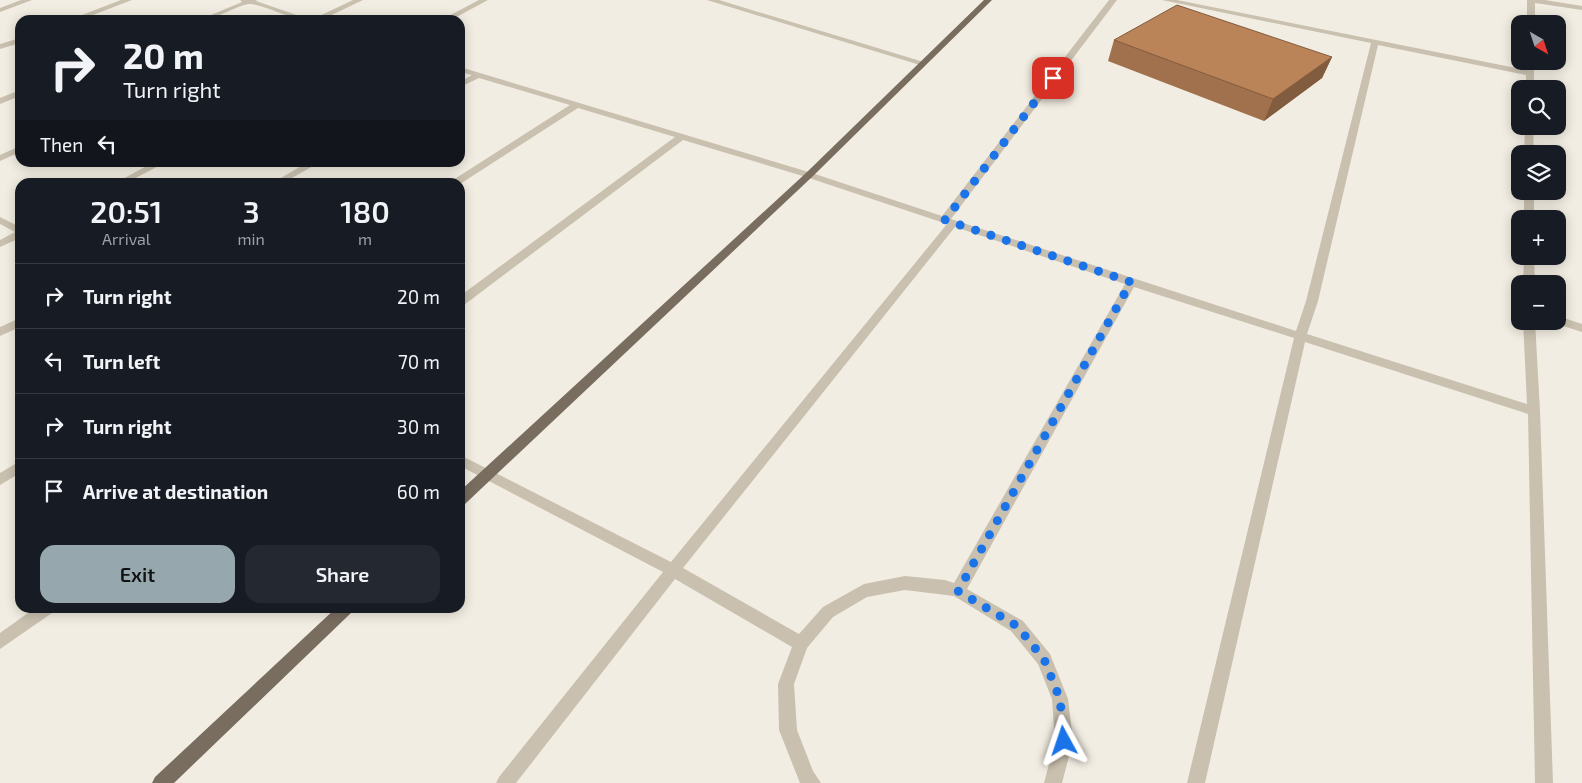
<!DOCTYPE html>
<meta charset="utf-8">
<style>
body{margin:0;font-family:"Exo 2",sans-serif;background:#242831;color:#f1f3f6;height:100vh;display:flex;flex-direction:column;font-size:19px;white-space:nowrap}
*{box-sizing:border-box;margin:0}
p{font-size:16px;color:#9ea1a6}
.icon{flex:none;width:28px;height:28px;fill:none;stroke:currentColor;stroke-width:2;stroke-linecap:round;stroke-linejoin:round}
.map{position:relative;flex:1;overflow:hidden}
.sheet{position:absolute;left:15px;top:178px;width:450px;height:435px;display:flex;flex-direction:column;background:#171b24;border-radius:15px;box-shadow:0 2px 12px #0003}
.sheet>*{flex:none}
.top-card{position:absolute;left:15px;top:15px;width:450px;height:152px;border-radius:15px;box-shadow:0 2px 12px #0003;background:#171b24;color:#f1f3f6;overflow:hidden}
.needle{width:32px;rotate:141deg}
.fabs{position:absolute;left:1511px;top:15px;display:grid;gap:10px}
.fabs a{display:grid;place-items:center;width:55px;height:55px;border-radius:10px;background:#171b24;box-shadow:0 2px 12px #0003;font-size:25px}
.pin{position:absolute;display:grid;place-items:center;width:42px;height:42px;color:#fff;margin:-21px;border-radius:10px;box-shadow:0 2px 8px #0006}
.me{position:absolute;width:55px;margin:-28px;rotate:355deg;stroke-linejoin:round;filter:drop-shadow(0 0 4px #0008)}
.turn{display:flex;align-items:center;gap:18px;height:105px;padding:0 25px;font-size:22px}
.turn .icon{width:65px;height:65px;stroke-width:2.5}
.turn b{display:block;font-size:35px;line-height:42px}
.then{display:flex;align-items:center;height:48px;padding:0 25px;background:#0003;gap:10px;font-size:19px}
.eta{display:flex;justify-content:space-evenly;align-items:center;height:85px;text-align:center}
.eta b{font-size:30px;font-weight:600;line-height:35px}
.action{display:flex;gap:10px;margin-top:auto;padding:10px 25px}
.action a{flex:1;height:58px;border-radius:15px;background:#96a7ae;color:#111;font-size:20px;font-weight:600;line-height:58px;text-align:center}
.action a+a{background:#242831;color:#f1f3f6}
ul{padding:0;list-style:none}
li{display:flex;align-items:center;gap:15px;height:65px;padding:0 25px;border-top:1px solid #363941}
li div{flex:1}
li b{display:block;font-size:19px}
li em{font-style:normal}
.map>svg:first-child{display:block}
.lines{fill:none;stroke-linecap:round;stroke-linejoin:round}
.minor{fill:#c9c0af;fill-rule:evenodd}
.major{fill:#796d5f;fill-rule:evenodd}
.wall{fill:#a0714c}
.shaded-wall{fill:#825c3e}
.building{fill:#ba8358;stroke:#825c3e}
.route{stroke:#1a73e8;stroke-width:9;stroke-dasharray:0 16.2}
</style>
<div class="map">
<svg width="1582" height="783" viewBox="0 0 1582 783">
<rect width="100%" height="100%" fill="#f2ede2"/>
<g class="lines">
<path class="minor" d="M21,0H32L0,12V8Z
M121,0H132L80,20H69Z
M240,0H257L256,1L311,20C289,20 271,7 251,4C240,3 217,20 199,20L242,2Z
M353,0H363L321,20H311Z
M479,0H488L451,20H441Z
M707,0H719L927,63L920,65Z
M1109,0H1117L951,219L1296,331L1306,301L1371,43L1162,0H1177L1526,70V61H1534V89H1526V75L1378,45L1318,301L1307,334L1527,404L1523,321H1535L1540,411L1553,783H1535L1528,414L1305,342L1205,783H1187L1294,338L1134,287L967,589L1023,621L1050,654L1068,699L1073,741L1062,783H1044L1055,741L1052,699L1038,664L1011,631L954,596L905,590L867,597L833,617L807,648L794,684L797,730L813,771L821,783H800L779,730L778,684L792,647L675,579L516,783H496L499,777L663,572L460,466V455L671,562L947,224L806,177L683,140L464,305L460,306V296L675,137L578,108L460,184L452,182L453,180L570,105L479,78L460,87V82L472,75L460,72V67L812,173L942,216ZM955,227L1125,284L954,583L945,580L905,576L864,584L823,607L799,634L683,568Z
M1527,0H1545L1582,6V10L1535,3V24H1527Z
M20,38V43L0,49V44Z
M20,90V96L0,104V98Z
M1525,126H1533L1534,154H1524Z
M20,146V152L0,161V155Z
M154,162H166L128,182H117Z
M308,162H320L285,182H274Z
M1524,191H1534V219H1524Z
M0,217L20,227V238L0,247V240L15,232L0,224Z
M1524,256H1534L1535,284H1523Z
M1558,316L1582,324V332L1554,323L1553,321H1558Z
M20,318V327L0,336V327Z
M20,461V473L0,485V473Z
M35,608H55L52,613L0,649V633Z"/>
<path class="major" d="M984,0H992L812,177L465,504L460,506V491L806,173Z
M336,608H354L351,613L174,783H152L155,777Z"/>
</g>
<path class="wall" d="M1114,40L1332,57L1322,78L1264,121L1108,61Z"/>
<path class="shaded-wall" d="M1332,57L1322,78L1264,121L1273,99Z"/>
<path class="building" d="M1177,5L1332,57L1273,99L1114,40Z"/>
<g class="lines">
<path class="route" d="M1053,78L945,220L1131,282L958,591L1017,626L1044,659L1060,699L1064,741"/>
</g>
</svg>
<div class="fabs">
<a><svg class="needle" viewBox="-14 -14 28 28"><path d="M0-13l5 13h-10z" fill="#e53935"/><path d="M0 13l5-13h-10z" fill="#9ea1a6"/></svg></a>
<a><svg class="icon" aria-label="search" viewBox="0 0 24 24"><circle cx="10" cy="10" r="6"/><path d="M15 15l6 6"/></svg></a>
<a><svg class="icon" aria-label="layers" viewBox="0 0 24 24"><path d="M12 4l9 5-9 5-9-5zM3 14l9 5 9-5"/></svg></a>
<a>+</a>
<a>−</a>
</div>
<div class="pin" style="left:1053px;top:78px;background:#d93025"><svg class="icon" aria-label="arrive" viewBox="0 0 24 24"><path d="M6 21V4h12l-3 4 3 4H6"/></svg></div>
<svg class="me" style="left:1064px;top:741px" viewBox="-20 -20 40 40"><path d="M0-17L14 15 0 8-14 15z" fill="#1a73e8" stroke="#fff" stroke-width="4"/></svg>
<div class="top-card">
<div class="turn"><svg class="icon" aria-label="right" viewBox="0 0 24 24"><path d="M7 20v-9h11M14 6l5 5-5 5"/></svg><div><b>20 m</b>Turn right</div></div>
<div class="then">Then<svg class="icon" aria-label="left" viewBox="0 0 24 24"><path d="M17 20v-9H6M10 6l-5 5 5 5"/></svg></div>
</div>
<section class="sheet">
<div class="eta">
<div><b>20:51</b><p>Arrival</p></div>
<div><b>3</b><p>min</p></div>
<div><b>180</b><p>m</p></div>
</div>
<ul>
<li><svg class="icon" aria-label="right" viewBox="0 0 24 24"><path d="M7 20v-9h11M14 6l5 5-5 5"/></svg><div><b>Turn right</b></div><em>20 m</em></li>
<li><svg class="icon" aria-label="left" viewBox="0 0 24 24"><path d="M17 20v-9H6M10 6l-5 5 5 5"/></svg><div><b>Turn left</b></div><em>70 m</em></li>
<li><svg class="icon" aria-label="right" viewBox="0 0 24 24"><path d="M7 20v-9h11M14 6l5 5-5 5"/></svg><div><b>Turn right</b></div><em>30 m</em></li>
<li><svg class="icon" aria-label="arrive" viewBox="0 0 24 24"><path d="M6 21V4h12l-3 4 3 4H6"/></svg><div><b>Arrive at destination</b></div><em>60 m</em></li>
</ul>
<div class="action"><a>Exit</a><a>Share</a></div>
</section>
</div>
